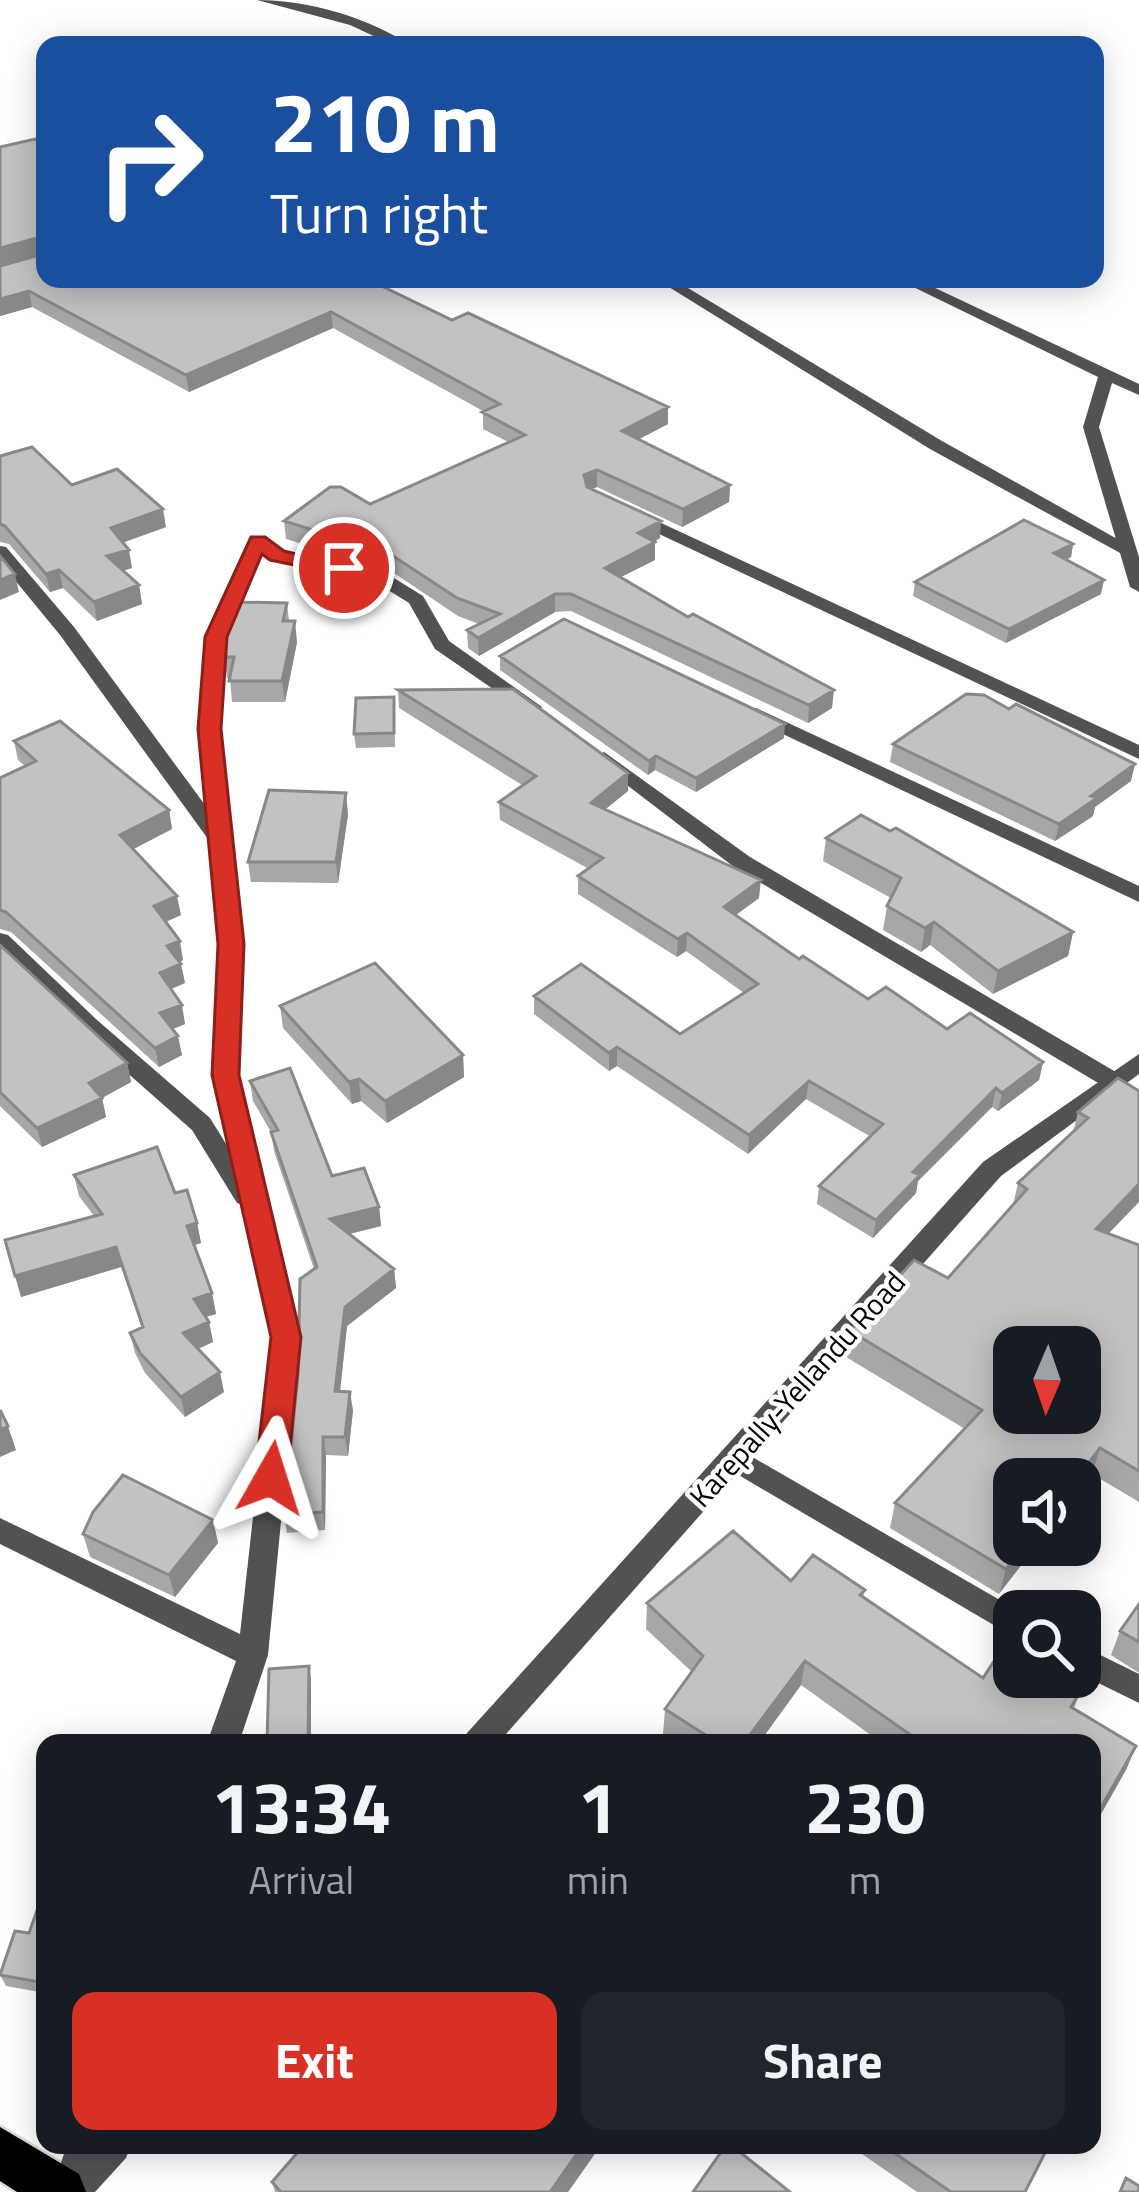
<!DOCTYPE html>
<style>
body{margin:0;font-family:"Titillium Web",sans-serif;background:#20242c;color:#f1f3f6;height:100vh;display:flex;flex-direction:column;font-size:45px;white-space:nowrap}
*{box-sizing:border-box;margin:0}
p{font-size:39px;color:#9ea1a6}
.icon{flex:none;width:66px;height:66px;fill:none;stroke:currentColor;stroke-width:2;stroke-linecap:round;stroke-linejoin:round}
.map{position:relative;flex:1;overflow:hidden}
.details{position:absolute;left:36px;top:1734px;width:1065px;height:420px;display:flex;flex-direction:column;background:#171b24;border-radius:24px;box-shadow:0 6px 30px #0003}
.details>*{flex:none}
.guide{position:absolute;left:36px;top:36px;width:1068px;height:252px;border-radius:24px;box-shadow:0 6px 30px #0003;background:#1a4fa0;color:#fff;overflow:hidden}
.needle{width:78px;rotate:182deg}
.controls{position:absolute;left:993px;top:1326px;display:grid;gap:24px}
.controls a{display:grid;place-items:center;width:108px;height:108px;border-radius:24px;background:#171b24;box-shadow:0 6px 30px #0003;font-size:60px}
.pin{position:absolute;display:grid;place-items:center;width:102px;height:102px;color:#fff;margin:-51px;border:6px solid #fff;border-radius:50%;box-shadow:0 3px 12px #0007}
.me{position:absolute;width:132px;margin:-66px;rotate:6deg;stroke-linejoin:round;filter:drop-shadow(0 0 9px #0008)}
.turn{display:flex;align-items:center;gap:42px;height:252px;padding:0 36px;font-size:54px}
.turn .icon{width:156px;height:156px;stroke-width:2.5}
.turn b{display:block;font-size:84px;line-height:102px}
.eta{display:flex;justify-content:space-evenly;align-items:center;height:204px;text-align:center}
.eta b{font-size:72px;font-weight:700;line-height:84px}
.cta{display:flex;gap:24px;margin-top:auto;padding:24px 36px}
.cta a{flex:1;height:138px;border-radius:24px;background:#d93025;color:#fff;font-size:48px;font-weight:700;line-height:138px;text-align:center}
.cta a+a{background:#20242c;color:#f1f3f6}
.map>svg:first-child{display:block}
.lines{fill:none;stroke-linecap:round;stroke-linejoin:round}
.trunk-casing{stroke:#dbdbdb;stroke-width:5}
.minor{fill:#525252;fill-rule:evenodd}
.tertiary{fill:#525252;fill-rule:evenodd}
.trunk{fill:#000;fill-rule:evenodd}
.wall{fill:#a7a7a7}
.shaded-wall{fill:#888}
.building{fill:#c2c2c2;stroke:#888;stroke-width:3;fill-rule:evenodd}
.route{fill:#d93025;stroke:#8d1f18;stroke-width:3}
.labels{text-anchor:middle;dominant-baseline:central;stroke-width:9;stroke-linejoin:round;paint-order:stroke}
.street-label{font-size:30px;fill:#000;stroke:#fff}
</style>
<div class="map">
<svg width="1139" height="2192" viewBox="0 0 1139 2192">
<rect width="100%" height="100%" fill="#fff"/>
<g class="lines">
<g class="trunk-casing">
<path id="trunk" d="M0,2127L79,2174L86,2192H17L0,2181Z"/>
</g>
<path class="minor" d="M656,279H673L942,441L1137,550L1134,554H1122L930,449Z
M631,509L1139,745V759L625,518L622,514Z
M258,536L283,552L389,575L423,596L449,641L542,707L539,711H525L435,649L409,603L377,583L271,560L262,553L225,637L219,729L242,944L238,1075L299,1337L268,1655L239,1743H207L236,1661L0,1544V1518L240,1634L273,1337L243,1205L237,1203L192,1130L81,1032L0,953V933L8,935L97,1020L210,1118L231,1152L214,1075L220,944L208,839L60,635L0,562V546L6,547L74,627L205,805L199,729L207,637L249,541Z
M756,708L1139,886V902L749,718V710Z
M604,752L750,857L1121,1075L1125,1081L1121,1087H1105L734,867L597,762L594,758Z
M735,1447L1019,1611H1014V1637L725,1467L721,1459L725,1451Z
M1080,1645L1139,1674V1703L1080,1674Z
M67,2145H103L87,2192H51Z"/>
<path class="tertiary" d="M257,0C306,0 369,17 409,45H393L350,25Z
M897,279H916L1139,384V395L1112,383L1099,427L1139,557V592L1130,587L1083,427L1098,377Z
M1139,1054V1074L1001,1176L498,1743H462L467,1733L983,1162Z
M89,2145H131L126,2158L95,2192H53L58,2179Z"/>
<use href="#trunk" class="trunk"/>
</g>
<path class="wall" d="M45,147V279H367L668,424L639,439L730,485L729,502L682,527L597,487L592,489L660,538L654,542L655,560L621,577L832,708L808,723L571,611L555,612L479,656L468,648L467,630L479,624L458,616L391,571L286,539L284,521L370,504L508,442L483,429V411L333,328L189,392L32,307L0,316L43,254L44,253L0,265Z
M0,456L72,485L166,527L123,542L132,568L123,571L139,585L142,604L97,621L63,588L50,592L9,544L0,542Z
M1073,544L1071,557L1066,560L1101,594L1006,643L913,596L915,582Z
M287,603L289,621L297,642L285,702H232L230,678H227L224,657L231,620Z
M500,656L784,738L696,792L655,770L648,775L500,670Z
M398,690L628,791L605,809L759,898L736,915L799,959L868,999L947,1029L1043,1062L1039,1080L998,1111L992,1107L918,1181L916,1193L873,1238L817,1204L819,1186L871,1137L806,1099L748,1154L617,1066L609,1071L534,1014V996L680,1034L744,993L686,951L677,957L578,894V876L589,869L500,820L499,802L522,785L399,708Z
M394,697L395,747L356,748L354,734Z
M14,741L169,810L172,829L133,849L181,915L166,922L183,960L180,962L185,983L171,989L185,1024L173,1029L182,1055L159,1067L11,932L0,929V778L25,766L18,760Z
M893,744L1131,781L1095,807L1093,816L1055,841L890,762Z
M348,814L338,883L251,882L248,862Z
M826,838L1073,932L1068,956L993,994L930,945L921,952L883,930L887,906L891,898L823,861Z
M0,945L127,1063L131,1082L102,1098L106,1117L42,1147L0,1106Z
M280,1006L463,1055L464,1077L387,1123L361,1101L352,1104L283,1028Z
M1118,1078L1109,1234L1139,1245V1502L1092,1474L1080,1489V1479L1014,1545L999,1594L890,1528L895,1503L965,1429L846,1357L850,1331L948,1278L1013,1205L1018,1183L1073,1132L1078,1112Z
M250,1081L332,1176L379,1207L381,1226L349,1234L394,1269L396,1288L347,1326L340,1391L353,1410L348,1456L326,1455L325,1530L287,1533L284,1515L314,1269L274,1151L271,1132L253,1101Z
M74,1175L175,1193L197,1223L201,1243L194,1245L212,1293L216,1314L205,1317L209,1322L213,1342L198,1349L224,1392L185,1417L145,1373L135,1353L130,1333L142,1328L121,1267L21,1297L94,1216L79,1196Z
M213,1520L218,1543L175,1597L90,1557L83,1534Z
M791,1581L865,1590L863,1597L983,1678L1079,1694L1074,1708L1136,1746L1126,1770L1092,1743H882L801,1685L759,1743H678L663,1734L665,1709L692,1672L646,1629L647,1603Z
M1139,1604V1673L1111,1655L1120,1631Z
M45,1888V1993L6,1986L0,1975L29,1933Z
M287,2145H601L568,2192H275L272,2182L297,2155Z
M849,2145H1049L1025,2192H917Z"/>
<path class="shaded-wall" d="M41,237L44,253L0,265V248Z
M29,291L32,307L0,316V299Z
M331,312L333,328L189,392L186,375Z
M668,407V424L622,448V431Z
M597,470V487L584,492V475Z
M730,485L729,502L682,527L683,509Z
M163,509L166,527L114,546L111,528Z
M661,521L660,538L638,551V533Z
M655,542V560L605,585V568Z
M1073,544L1071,557L1051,567L1054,553Z
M129,550L132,568L110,574L107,556Z
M59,570L63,588L50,592L46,574Z
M15,574L19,592L0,600V580Z
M1104,580L1101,594L1006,643L1009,629Z
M139,585L142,604L97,621L94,602Z
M555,594V612L479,656L478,638Z
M295,621L297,642L285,702L282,681Z
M834,690L832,708L808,723L809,705Z
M785,724L784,738L696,792V778Z
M656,756L655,770L648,775L649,761Z
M1135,764L1131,781L1095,807L1093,816L1055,841L1059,824L1091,796Z
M628,773V791L591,821V803Z
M346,793L348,814L338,883L336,862Z
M169,810L172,829L124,854L120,835Z
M761,880L759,898L722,925L724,907Z
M177,896L181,915L158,925L154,906Z
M934,922L930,945L921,952L925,928Z
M1073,932L1068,956L993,994L998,971Z
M687,933L686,951L677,957L678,939Z
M180,941L183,960L170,965L167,946Z
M181,964L185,983L164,992L160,973Z
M182,1005L185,1024L163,1033L160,1013Z
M178,1036L182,1055L159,1067L155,1048Z
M617,1047V1066L609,1071V1053Z
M463,1055L464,1077L387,1123L385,1101Z
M1043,1062L1039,1080L998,1111L1002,1093Z
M127,1063L131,1082L100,1099L102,1098L106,1117L42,1147L37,1128L89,1083Z
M359,1079L361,1101L352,1104L349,1082Z
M809,1081L806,1099L748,1154L749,1135Z
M996,1088L992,1107L918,1181L916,1193L873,1238L876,1220L913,1172Z
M1139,1184V1202L1088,1255L1096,1229Z
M379,1207L381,1226L333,1238L330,1219Z
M197,1223L201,1243L191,1246L187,1226Z
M116,1247L121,1267L21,1297L15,1276Z
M394,1269L396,1288L347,1326L338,1410L335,1391L345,1307Z
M212,1293L216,1314L199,1319L194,1299Z
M209,1322L213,1342L188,1353L183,1333Z
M220,1372L224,1392L185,1417L181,1397Z
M350,1392L353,1410L348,1456L345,1437Z
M8,1426L16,1450L0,1457V1430Z
M323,1437L326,1455L325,1530L323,1512Z
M1100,1448L1092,1474L1080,1489V1479H1076Z
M213,1520L218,1543L175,1597L169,1575Z
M1025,1545H1037L999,1594L1006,1569Z
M805,1661L801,1685L759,1743H744Z
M309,1666L311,1679V1743H308Z
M1136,1746L1126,1770L1092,1830V1823Z
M583,2145H601L568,2192H550Z"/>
<path class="building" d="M35,139L45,147V240L41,237L0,248V147Z
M45,247V279H367L452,320L468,313L668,407L622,431L730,485L683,509L597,470L584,475L587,487L661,521L638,533L655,542L605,568L688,617L693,614L834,690L809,705L571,594H555L478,638L467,630L500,614L457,598L390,554L284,521L330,487H341L370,504L525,435L482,412L500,404L331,312L186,375L29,291L0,299V266L43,254Z
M32,447L72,485L117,469L163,509L111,528L129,550L107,556L139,585L94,602L59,570L46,574L5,526L0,524V456Z
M1024,520L1073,544L1054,553L1104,580L1009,629L915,582Z
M0,556L15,574L0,580Z
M236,602L287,603L283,621H295L282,681H229L234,657H224L226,620H231Z
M564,619L785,724L696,778L656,756L649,761L500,656Z
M513,689L628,773L591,803L761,880L724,907L799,959L803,956L868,999L886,987L947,1029L970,1013L1043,1062L1002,1093L996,1088L913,1172L920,1175L876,1220L819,1186L883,1124L809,1081L749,1135L617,1047L609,1053L534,996L581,964L680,1034L758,984L687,933L678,939L578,876L603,858L499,802L536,776L398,690Z
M966,694L984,695L1009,709L1016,704L1135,764L1091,796L1097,798L1059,824L893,744Z
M394,697V733L354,734L356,698Z
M60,721L169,810L120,835L177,896L154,906L180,941L167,946L181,964L160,973L182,1005L160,1013L178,1036L155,1048L6,912L0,910V778L36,761L14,741Z
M269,790L346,793L336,862H248Z
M861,815L890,831L896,828L1073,932L998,971L934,922L925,928L887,906L901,878L826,838Z
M0,945L127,1063L89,1083L102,1098L37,1128L0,1092Z
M375,963L463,1055L385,1101L359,1079L349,1082L280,1006Z
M290,1068L332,1176L364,1168L379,1207L330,1219L394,1269L345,1307L335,1391L350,1392L345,1437H323V1512L284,1515L298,1374L300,1279L317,1267L271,1132L278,1130L250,1081Z
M1118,1078L1139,1091V1184L1096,1229L1139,1245V1471L1100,1448L1076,1479H1014V1545H1025L1006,1569L895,1503L982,1410L850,1331L914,1260L948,1278L1027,1189L1018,1183L1088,1118L1078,1112ZM1014,1347H1080V1413H1014Z
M157,1147L175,1193L187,1190L197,1223L187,1226L212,1293L194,1299L209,1322L183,1333L220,1372L181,1397L140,1353L130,1333L143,1327L116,1247L15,1276L5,1240L102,1214L74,1175Z
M0,1410L8,1426L0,1430Z
M123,1475L213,1520L169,1575L83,1534L93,1512Z
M733,1531L791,1581L813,1555L865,1590L860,1595L983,1678L1002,1649L1014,1656V1677H1050L1079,1694L1071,1707L1136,1746L1092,1823V1743H922L805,1661L744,1743H718L665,1709L703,1656L647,1603Z
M1139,1604V1642L1120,1631Z
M309,1666L308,1743H267L269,1669Z
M45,1888V1983L0,1975L15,1931L29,1933Z
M304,2145H583L550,2192H281L272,2182Z
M726,2145H731L790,2192H693Z
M883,2145H1049L1025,2192H951Z
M1126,2178L1139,2186V2192H1120Z"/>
<path class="route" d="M251,537H265L284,551L354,568L344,575L270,560L262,554L227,637L221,729L244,944L239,1075L301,1337L287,1478L282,1488L271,1492L259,1488L255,1478L271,1337L212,1075L218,944L198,729L205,637Z"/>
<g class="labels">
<g class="street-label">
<text transform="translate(797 1389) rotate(-48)">Karepally-Yellandu Road</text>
</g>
</g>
</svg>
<div class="controls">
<a><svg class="needle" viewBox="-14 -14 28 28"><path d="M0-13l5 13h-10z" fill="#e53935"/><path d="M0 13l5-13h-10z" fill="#9ea1a6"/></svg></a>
<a><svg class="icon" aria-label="sound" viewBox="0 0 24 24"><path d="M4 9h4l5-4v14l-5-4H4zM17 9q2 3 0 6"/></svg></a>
<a><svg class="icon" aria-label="search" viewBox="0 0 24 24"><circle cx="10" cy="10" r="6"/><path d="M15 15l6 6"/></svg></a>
</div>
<div class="pin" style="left:344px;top:568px;background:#d93025"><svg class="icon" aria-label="arrive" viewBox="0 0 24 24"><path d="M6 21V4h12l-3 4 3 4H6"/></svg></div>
<svg class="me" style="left:271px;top:1478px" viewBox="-20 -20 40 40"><path d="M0-17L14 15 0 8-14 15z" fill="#d93025" stroke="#fff" stroke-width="4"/></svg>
<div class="guide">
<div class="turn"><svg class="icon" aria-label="right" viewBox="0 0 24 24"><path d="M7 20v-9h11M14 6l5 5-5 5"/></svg><div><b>210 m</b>Turn right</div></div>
</div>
<section class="details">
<div class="eta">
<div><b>13:34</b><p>Arrival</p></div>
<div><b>1</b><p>min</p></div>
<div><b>230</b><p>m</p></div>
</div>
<div class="cta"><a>Exit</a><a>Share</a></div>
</section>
</div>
